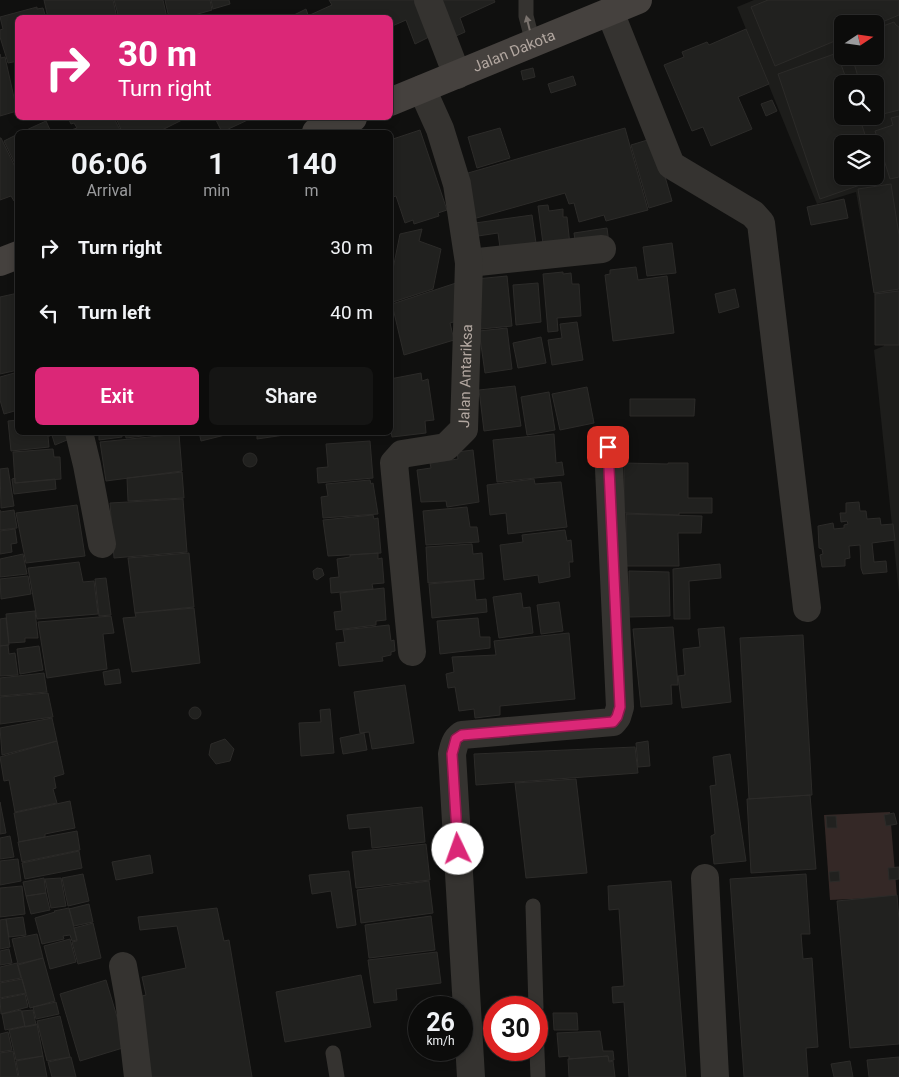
<!DOCTYPE html>
<style>
body{margin:0;font-family:Roboto,sans-serif;background:#151514;color:#f1f3f6;height:100vh;display:flex;flex-direction:column;font-size:19px;white-space:nowrap}
*{box-sizing:border-box;margin:0}
p{font-size:16px;color:#9a9b9d}
.icon{flex:none;width:28px;height:28px;fill:none;stroke:currentColor;stroke-width:2;stroke-linecap:round;stroke-linejoin:round}
.map{position:relative;flex:1;overflow:hidden}
.side{position:absolute;left:15px;top:130px;width:378px;height:305px;display:flex;flex-direction:column;background:#0c0c0b;border-radius:8px;box-shadow:0 2px 8px #0003,0 0 0 1px #2c2c2c}
.side>*{flex:none}
.guide{position:absolute;left:15px;top:15px;width:378px;height:105px;border-radius:8px;box-shadow:0 2px 8px #0003,0 0 0 1px #2c2c2c;background:#db2777;color:#fff;overflow:hidden}
.needle{width:32px;rotate:77deg}
.tools{position:absolute;left:834px;top:15px;display:grid;gap:10px}
.tools a{display:grid;place-items:center;width:50px;height:50px;border-radius:8px;background:#0c0c0b;box-shadow:0 2px 8px #0003,0 0 0 1px #2c2c2c;font-size:25px}
.speed{position:absolute;left:408px;top:996px;display:flex;gap:10px;font-size:25px;font-weight:700;text-align:center}
.speed>*{display:grid;place-content:center;width:65px;height:65px;border-radius:50%;background:#0c0c0b;box-shadow:0 2px 8px #0003,0 0 0 1px #2c2c2c;line-height:1}
.speed small{font-size:12px;font-weight:400}
.speed .limit{border:8px solid #d22;background:#fff;color:#111}
.pin{position:absolute;display:grid;place-items:center;width:42px;height:42px;color:#fff;margin:-21px;border-radius:10px;box-shadow:0 2px 8px #0006}
.me{position:absolute;width:55px;margin:-28px;rotate:357deg;stroke-linejoin:round;filter:drop-shadow(0 0 4px #0008)}
.turn{display:flex;align-items:center;gap:18px;height:105px;padding:0 20px;font-size:22px}
.turn .icon{width:65px;height:65px;stroke-width:2.5}
.turn b{display:block;font-size:35px;line-height:42px}
.eta{display:flex;justify-content:space-evenly;align-items:center;height:85px;text-align:center}
.eta b{font-size:30px;font-weight:600;line-height:35px}
.primary-button{display:flex;gap:10px;margin-top:auto;padding:10px 20px}
.primary-button a{flex:1;height:58px;border-radius:8px;background:#db2777;color:#fff;font-size:20px;font-weight:600;line-height:58px;text-align:center}
.primary-button a+a{background:#151514;color:#f1f3f6}
ul{padding:0;list-style:none}
li{display:flex;align-items:center;gap:15px;height:65px;padding:0 20px}
li div{flex:1}
li b{display:block;font-size:19px}
li em{font-style:normal}
.map>svg:first-child{display:block}
.built{fill:#1d1d1b;fill-rule:evenodd}
.water{fill:#342826}
.building{fill:#21211f;stroke:#2c2b29}
.lines{fill:none;stroke-linecap:round;stroke-linejoin:round}
.lane{stroke:#353330;stroke-width:15}
.street{stroke:#353330;stroke-width:28}
.secondary{stroke:#45413e;stroke-width:28}
.oneway{fill:#7a736e}
.route-casing{stroke:#8e194d;stroke-width:12}
.route{stroke:#db2777;stroke-width:9}
.labels{text-anchor:middle;dominant-baseline:central;stroke-width:5;stroke-linejoin:round;paint-order:stroke}
.street-label{font-size:15px;fill:#b2a7a0;stroke:#0b0b0a}
</style>
<div class="map">
<svg width="899" height="1077" viewBox="0 0 899 1077">
<rect width="100%" height="100%" fill="#10100f"/>
<path class="built" d="M754,0H899V594L874,350L884,346L856,192L817,204L737,7ZM842,24H875V56H842ZM842,84H875V116H842ZM842,144H875V176H842Z"/>
<path class="water" d="M890,812L897,897L830,900L824,815Z"/>
<path class="building" d="M44,0H113L117,18H48Z
M114,0H163L167,18H119Z
M165,0H210L212,10L184,18H169Z
M211,0H229L230,4L213,9Z
M329,0H418L433,35L415,44L406,20L390,27V18H311L310,15L332,5Z
M429,0H494L495,2L460,18L465,32L447,40Z
M768,0H899V15L875,25L842,24V38L775,66L751,7Z
M37,7V9L43,8L46,18H18V61L8,63L0,37V30L3,29L0,17Z
M306,9L309,18H288Z
M894,22L896,25L899,27V110L883,114L881,110L875,106V84H860L852,56H875V29Z
M746,29L769,84L738,97L752,129L711,146L703,127L692,131L664,65L684,57L682,52L707,42L709,45Z
M837,53L848,84H842V116H859L868,144H842V176H875V163L880,178L820,199L778,74Z
M0,54L1,58L5,57L17,111L0,116Z
M533,68L535,77L523,80L521,71Z
M573,76L576,85L551,93L548,84Z
M772,100L777,111L766,116L761,104Z
M899,116V177L890,179L875,131L893,125L891,118Z
M68,118H114L121,132H65L77,128L74,123L71,124Z
M116,118H186L162,130L163,132H122Z
M215,118H252L222,132Z
M46,121L51,132H22Z
M500,128L510,158L477,168L468,137Z
M625,128L648,210L606,221L604,215L579,222L574,203L569,204L565,193L473,219L461,175Z
M420,130L447,210L438,213L439,216L414,224L413,220L405,223L396,196L390,198V140Z
M18,134V170L4,141Z
M0,138H1L18,173V199L14,201L11,196L0,200Z
M654,138L672,201L649,208L631,145Z
M891,184L899,235V289L874,293L858,189Z
M844,199L848,218L811,225L807,207Z
M548,205L549,211L563,209V217H567L570,245L544,251L538,206Z
M532,215L537,250L501,255L498,233L478,236L475,223Z
M607,228L609,243L576,248L574,233Z
M422,229L419,241L441,249L433,289L390,303V284L400,234Z
M672,243L676,273L647,276L643,247Z
M636,267L638,280L667,276L674,333L613,341L605,275L610,274V270Z
M563,272V274L571,273L572,284H579L581,316L557,318L558,331L548,332L543,274Z
M507,276L512,326L481,329L476,279Z
M456,283L464,319L450,323L454,340L404,355L392,304Z
M538,283L541,322L516,325L513,285Z
M735,289L739,307L719,313L715,294Z
M899,291V345H875V294Z
M18,293V370L0,374V297Z
M577,322L583,360L552,365L548,340L562,338L560,324Z
M507,328L512,369L485,373L479,331Z
M541,337L546,363L518,368L513,343Z
M18,372V410L4,414L0,400V377Z
M421,373L422,381L428,379L434,420L425,421L426,433L392,437L390,426V379Z
M515,386L521,426L484,431L479,390Z
M587,387L594,423L560,430L552,394Z
M549,392L555,430L527,435L521,397Z
M630,399H695L694,416H630Z
M18,420V432H50V436H48L49,447L11,451L8,421Z
M51,432H78L79,435L55,445Z
M99,432H122V437L99,440Z
M125,432H176L126,438Z
M199,432H237L201,441Z
M257,432H305L257,439Z
M179,434L182,471L106,481L100,442Z
M554,434L556,463L562,462L564,475L497,482L493,440Z
M370,441L373,478L318,483L317,468L328,467L326,444Z
M53,449L54,457H60L61,479L15,483L13,452Z
M473,450L479,502L447,507L446,501L421,502L417,470L431,468L430,463L458,459L457,452Z
M243 460a7 7 0 1 1 14 0a7 7 0 1 1-14 0Z
M624,463L668,464V463H688V498H712V513H679V515L624,513Z
M8,468L14,506L1,508L0,469Z
M182,472L184,498L128,501L127,478Z
M15,478V483L55,479L56,489L14,494L12,479Z
M534,479L535,484L561,482L567,527L508,534L506,513L490,515L487,485Z
M370,480L371,484L373,483L378,514L323,518L321,497L328,496L326,484Z
M183,499L187,552L114,558L110,503Z
M859,502L860,511H866L867,519L880,518L881,525L893,524L895,540L872,543L874,562L886,561L887,572L863,574L861,568L860,545L849,546L850,558L845,559V566L822,567L820,555L823,554L822,549L819,548L818,526L833,523L834,529L844,528V525L848,524L847,521L841,522L840,513H846V503Z
M77,505L85,556L26,563L16,513Z
M467,507L470,527H477L479,542L426,545L423,511Z
M0,510V512L14,510L17,528L0,530Z
M626,514L702,516L701,533H678L679,566H626Z
M373,515L374,519L378,518L381,553L328,556L323,520Z
M15,529L17,543L11,544L12,552L0,554V531Z
M565,530L567,541L571,540L573,562H569L570,577L539,583L538,575L504,580L500,545L523,542L522,535Z
M472,544L473,554L482,553L484,579L428,583L426,547Z
M189,553L194,607L135,613L128,558Z
M378,553V559L382,558L384,583L372,584L373,589L331,593L330,578L339,577L337,559L350,557V555Z
M23,554L27,574L0,577V559Z
M79,562L83,582L94,581L98,614L37,619L28,568Z
M720,564L721,578L689,581L690,619H674L673,569Z
M317,568L322,569L324,575L317,580L314,578L313,571Z
M629,571L669,572L670,616L629,617Z
M28,576L31,594L1,599L0,579Z
M106,578L111,615L99,616L95,579Z
M474,580L476,600L486,599L487,612L432,618L429,584Z
M384,588L386,620L376,621V625L336,630L334,612L342,611L340,593Z
M521,593L523,608L530,607L533,633L499,638L493,597Z
M559,602L563,631L541,634L537,605Z
M194,608L200,663L132,672L123,618L136,617L135,613Z
M35,611L38,638H25V642L9,643L6,614Z
M111,616L114,633L103,634L107,669L47,678L38,622Z
M6,618L9,645L0,646V619Z
M478,618L480,637H490V648L440,654L437,621Z
M389,625L391,641L394,640L395,651L391,652V655L382,657L383,661L339,666L336,643L345,642L343,630Z
M673,627L678,685H671L672,704L641,707L633,629Z
M724,627L731,702L682,708L678,676L685,675L683,649L700,647L698,629Z
M569,633L575,699L500,706V715L475,718L474,709L459,711L455,687L448,688L446,674L454,672L452,657L496,655L494,641Z
M803,635L812,795L749,799L740,638Z
M8,645L9,654L15,653L18,675L0,676V646Z
M39,646L43,670L20,674L17,649Z
M119,669L121,683L105,685L103,672Z
M44,673L47,692L0,696V678Z
M405,685L414,743L372,749L369,732L360,733L354,692Z
M48,693L53,717L0,724V697Z
M189 713a6 6 0 1 1 12 0a6 6 0 1 1-12 0Z
M330,709L334,753L301,756L299,723L321,722L320,710Z
M52,718L57,741L2,755L0,728Z
M364,733L367,750L343,754L340,738Z
M225,739L234,749L230,761L216,764L209,755L211,744Z
M57,741L64,774L54,777L56,788L53,789L57,803L15,812L9,780L4,781L0,757Z
M648,741L650,766L638,767L636,743Z
M635,747L638,773L476,785L474,754Z
M730,754L746,861L714,864L711,836L715,834L710,786L716,785L713,757Z
M576,779L587,873L526,878L515,783Z
M810,795L816,869L751,873L747,799Z
M70,801L75,828L45,834V837L19,842L14,813Z
M0,802L6,833L0,834Z
M422,807L425,842L372,848L370,827L349,829L347,815Z
M894,813L897,824L886,826L884,815Z
M826,816H836L837,828H827Z
M77,831L80,850L22,862L18,842Z
M10,836L14,857L0,859V838Z
M426,844L430,880L356,888L352,852Z
M79,851L82,868L25,879L22,863Z
M150,855L153,873L116,880L112,862Z
M18,859L21,881L0,885V861Z
M899,867V879L889,880L888,868Z
M349,871L356,925L337,928L331,891L312,894L309,875Z
M839,871L840,881L830,882L829,872Z
M83,874L89,901L68,906L62,878Z
M806,874L810,934H801L803,959L812,958L818,1047L806,1048L808,1077H744L730,879Z
M44,878L46,893L26,896L23,882Z
M61,878L66,906L51,908L45,879Z
M429,881L433,913L361,923L357,890Z
M671,881L686,1077H629L624,1002L613,1003L612,987L624,986L619,909L609,910L608,886Z
M22,886L25,914L0,917V888Z
M46,893L50,910L31,914L26,896Z
M897,895L899,920V1044L850,1048L837,901Z
M89,904L93,922L74,926L69,909Z
M69,908L77,940L72,941L70,935L63,936L64,939L42,944L35,918L55,912L54,911Z
M217,908L224,941L229,940L252,1077H150L134,998L146,995L142,977L186,968L177,926L140,930L138,917Z
M431,916L435,950L369,958L365,925Z
M23,917L26,935L9,937L6,919Z
M6,919L10,947L0,949V920Z
M93,923L101,958L78,964L72,942L77,941L74,928Z
M37,934L43,958L18,964L12,939Z
M70,939L76,962L50,969L44,946Z
M9,949L12,963L0,965V951Z
M437,952L441,983L396,989L397,1000L374,1003L368,960Z
M43,958L55,1001L30,1008L18,965Z
M17,963L21,978L0,982V967Z
M361,975L371,1027L285,1042L276,992Z
M22,979L26,993L0,998V983Z
M106,980L126,1047L80,1061L60,994Z
M25,994L28,1007L1,1014L0,999Z
M56,1002L59,1014L36,1019L33,1007Z
M21,1010L25,1026L5,1030L2,1014Z
M33,1010L36,1025L25,1027L22,1011Z
M553,1013H577L578,1030H554Z
M60,1016L70,1057L47,1061L37,1021Z
M37,1024L43,1056L16,1060L9,1030Z
M600,1031L603,1051H613L614,1060L609,1061L608,1056L569,1059V1056L559,1057L557,1033Z
M8,1032L12,1050L0,1052V1034Z
M13,1051L18,1077H0V1053Z
M43,1056L47,1077H19L16,1061Z
M608,1056L609,1062L613,1061L615,1077H569L568,1059Z
M71,1057L76,1077H52L48,1062Z
M899,1057V1077H869L867,1060Z
M850,1061L853,1077H834L831,1064Z"/>
<g class="lines">
<path class="lane" d="M526,0V16L533,43
M533,906L536,1008
M536,1027L538,1077
M333,1053L337,1077"/>
<g class="street">
<path d="M428,0L457,75"/>
<path d="M610,12L671,165L753,214L761,223L807,608"/>
<path d="M469,263L602,249"/>
<path d="M79,432L87,465L102,544"/>
<path id="s1" d="M412,652L394,463L402,454L446,447L464,429L469,263L457,184L440,129L422,89"/>
<path d="M705,878L715,1077"/>
<path d="M123,966L129,999L138,1077"/>
<path d="M471,1077L452,754C454,745 455,740 462,735L613,722L617,717L620,707L608,447"/>
</g>
<g class="secondary">
<path id="s2" d="M390,102L638,0"/>
<path d="M316,132L353,118"/>
<path d="M0,262L18,255"/>
</g>
</g>
<defs><path id="oneway-solid" d="M-6-.8H1V-3.2L6.5 0L1 3.2V.8H-6Z" transform="scale(1.25)"/></defs>
<use class="oneway" href="#oneway-solid" transform="translate(528 23) rotate(-104)"/>
<g class="lines">
<g class="route-casing">
<path id="route" d="M458,849L452,754L456,739L462,735L613,722L617,717L620,707L608,447"/>
</g>
<use href="#route" class="route"/>
</g>
<g class="labels">
<g class="street-label">
<text stroke="none"><textPath href="#s2" startOffset="134">Jalan Dakota</textPath></text>
<text stroke="none"><textPath href="#s1" startOffset="325">Jalan Antariksa</textPath></text>
</g>
</g>
</svg>
<div class="tools">
<a><svg class="needle" viewBox="-14 -14 28 28"><path d="M0-13l5 13h-10z" fill="#e53935"/><path d="M0 13l5-13h-10z" fill="#9a9b9d"/></svg></a>
<a><svg class="icon" aria-label="search" viewBox="0 0 24 24"><circle cx="10" cy="10" r="6"/><path d="M15 15l6 6"/></svg></a>
<a><svg class="icon" aria-label="layers" viewBox="0 0 24 24"><path d="M12 4l9 5-9 5-9-5zM3 14l9 5 9-5"/></svg></a>
</div>
<div class="speed"><div>26<small>km/h</small></div><div class="limit">30</div></div>
<div class="pin" style="left:608px;top:447px;background:#d93025"><svg class="icon" aria-label="arrive" viewBox="0 0 24 24"><path d="M6 21V4h12l-3 4 3 4H6"/></svg></div>
<svg class="me" style="left:458px;top:849px" viewBox="-20 -20 40 40"><circle r="19" fill="#fff"/><path d="M0-13L10 11 0 6-10 11z" fill="#db2777"/></svg>
<div class="guide">
<div class="turn"><svg class="icon" aria-label="right" viewBox="0 0 24 24"><path d="M7 20v-9h11M14 6l5 5-5 5"/></svg><div><b>30 m</b>Turn right</div></div>
</div>
<section class="side">
<div class="eta">
<div><b>06:06</b><p>Arrival</p></div>
<div><b>1</b><p>min</p></div>
<div><b>140</b><p>m</p></div>
</div>
<ul>
<li><svg class="icon" aria-label="right" viewBox="0 0 24 24"><path d="M7 20v-9h11M14 6l5 5-5 5"/></svg><div><b>Turn right</b></div><em>30 m</em></li>
<li><svg class="icon" aria-label="left" viewBox="0 0 24 24"><path d="M17 20v-9H6M10 6l-5 5 5 5"/></svg><div><b>Turn left</b></div><em>40 m</em></li>
</ul>
<div class="primary-button"><a>Exit</a><a>Share</a></div>
</section>
</div>
